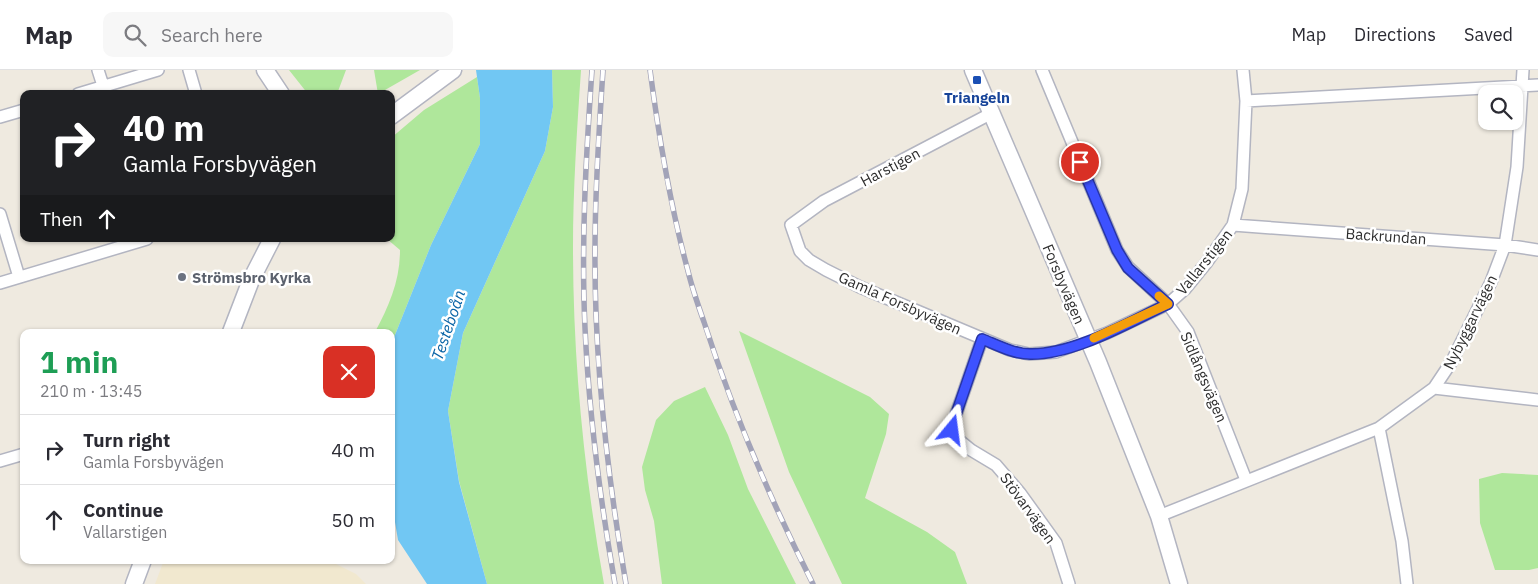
<!DOCTYPE html>
<meta charset="utf-8">
<style>
body{margin:0;font-family:"IBM Plex Sans",sans-serif;background:#f7f7f7;color:#2b2b33;height:100vh;display:flex;flex-direction:column;font-size:19px;white-space:nowrap}
*{box-sizing:border-box;margin:0}
p{font-size:16px;color:#7c7c81}
.icon{flex:none;width:28px;height:28px;fill:none;stroke:currentColor;stroke-width:2;stroke-linecap:round;stroke-linejoin:round}
.map{position:relative;flex:1;overflow:hidden}
.drawer{position:absolute;left:20px;top:259px;width:375px;height:235px;display:flex;flex-direction:column;background:#fff;border-radius:10px;box-shadow:0 1px 4px #0004}
.drawer>*{flex:none}
.hud{position:absolute;left:20px;top:20px;width:375px;height:152px;border-radius:10px;box-shadow:0 1px 4px #0004;background:#202124;color:#fff;overflow:hidden}
.tools{position:absolute;left:1478px;top:15px;display:grid;gap:10px}
.tools a{display:grid;place-items:center;width:45px;height:45px;border-radius:10px;background:#fff;box-shadow:0 1px 4px #0004;font-size:25px}
.pin{position:absolute;display:grid;place-items:center;width:42px;height:42px;color:#fff;margin:-21px;border:2px solid #fff;border-radius:50%;box-shadow:0 1px 5px #0007}
.me{position:absolute;width:55px;margin:-28px;rotate:16deg;stroke-linejoin:round;filter:drop-shadow(0 0 4px #0008)}
.turn{display:flex;align-items:center;gap:18px;height:105px;padding:0 20px;font-size:22px}
.turn .icon{width:65px;height:65px;stroke-width:2.5}
.turn b{display:block;font-size:35px;line-height:42px}
.then{display:flex;align-items:center;height:48px;padding:0 20px;background:#0003;gap:10px;font-size:19px}
.round{display:grid;place-items:center;flex:none;width:52px;height:52px;border-radius:10px;background:#f7f7f7}
.headline{display:flex;align-items:center;justify-content:space-between;height:85px;padding:0 20px}
h1{font-size:30px;font-weight:700;line-height:38px;color:#1e9e55}
ul{padding:0;list-style:none}
li{display:flex;align-items:center;gap:15px;height:70px;padding:0 20px;border-top:1px solid #e1e1e2}
li div{flex:1}
li b{display:block;font-size:19px}
li em{font-style:normal}
header{display:flex;align-items:center;gap:30px;box-sizing:border-box;height:70px;padding:0 25px;background:#fff;border-bottom:1px solid #e1e1e2}
header strong{font-size:24px}
nav{display:flex;gap:28px;margin-inline-start:auto;font-size:18px}
.search{width:350px;height:45px;background:#f7f7f7;display:flex;align-items:center;gap:12px;box-sizing:border-box;padding:0 18px;border-radius:10px;color:#7c7c81;font-size:19px}
.map>svg:first-child{display:block}
.education{fill:#f1e8cf}
.green{fill:#afe79b}
.water{fill:#71c7f3}
.lines{fill:none;stroke-linecap:round;stroke-linejoin:round}
.street-casing{stroke:#b3b5c1;stroke-width:14}
.secondary-casing{stroke:#b3b5c1;stroke-width:19}
.street{stroke:#fff;stroke-width:11}
.secondary{stroke:#fff;stroke-width:16}
.rail-casing{stroke:#a2a3b8;stroke-width:5.5}
.rail{stroke:#fff;stroke-width:4;stroke-dasharray:11;stroke-linecap:butt}
.route-casing{stroke:#2835a6;stroke-width:12}
.route{stroke:#3d52ff;stroke-width:9}
.slow{stroke:#f59e0b;stroke-width:9}
.transit-dot{fill:#1a4fb4;stroke:#fff;stroke-width:2}
.worship-dot{fill:#6b7280;stroke:#fff;stroke-width:2}
.labels{text-anchor:middle;dominant-baseline:central;stroke-width:5;stroke-linejoin:round;paint-order:stroke}
.transit-label{font-size:15px;font-weight:bold;fill:#164399;stroke:#fff}
.street-label{font-size:15px;fill:#2d2d2d;stroke:#fff}
.worship-label{font-size:15px;font-weight:bold;fill:#5b616d;stroke:#fff;text-anchor:start}
.water-label{font-size:16px;font-style:italic;fill:#0964a6;stroke:#fff}
</style>
<header>
<strong>Map</strong>
<div class="search"><svg class="icon" aria-label="search" viewBox="0 0 24 24"><circle cx="10" cy="10" r="6"/><path d="M15 15l6 6"/></svg>Search here</div>
<nav><a>Map</a><a>Directions</a><a>Saved</a></nav>
</header>
<div class="map">
<svg width="1538" height="514" viewBox="0 0 1538 514">
<rect width="100%" height="100%" fill="#efeae0"/>
<path class="education" d="M164,490H328L356,504L366,514H155Z"/>
<path class="green" d="M289,0H346L337,24H308Z
M374,0H420L378,24Z
M552,0H581C577,59 573,119 573,178C573,291 584,403 604,514H487L459,411L448,341L463,263L545,81L553,37Z
M477,7L480,28V74L431,175L391,275V262H375C389,236 400,211 400,180L387,169H391V68L424,40Z
M739,261L870,327L889,344L886,364L865,428L927,462L955,482L967,514H842L789,402Z
M705,317L728,365L748,419L796,514H662L654,451L645,420L642,397L656,350L674,331Z
M1502,403L1538,405V498L1529,500H1495L1480,453L1479,409Z"/>
<path class="water" d="M476,0H552L553,37L545,81L463,263L448,341L459,412L487,514H427L398,470L391,428V275L431,175L480,74V28Z"/>
<g class="lines">
<g class="street-casing">
<path id="street" d="M98,0L105,22
M189,0L196,24
M1042,0L1117,180L1128,197L1168,234L1188,262L1246,410
M78,24L158,0
M1246,31L1538,15
M992,43L824,131L791,155L800,181L809,190L826,200L860,217L1010,280L1029,284L1056,282L1107,263L1168,234L1185,219L1207,192L1233,155L1242,119L1246,31L1243,0
M0,47L24,40
M0,144L19,207
M1233,155L1505,175L1538,180
M0,213L147,169
M982,269L953,353L952,360L955,367L971,380L996,395L1020,423L1056,473L1069,514
M1434,318L1538,330
M1379,358L1402,471L1407,514
M0,391L24,384
M1159,446L1379,358L1434,318L1452,291L1491,212L1505,175L1517,97L1523,0"/>
</g>
<g class="secondary-casing">
<path id="secondary" d="M265,0L281,24
M973,0L1098,292L1159,446L1179,514
M391,46L453,0
M231,262L251,210L272,169
M134,514L143,490"/>
</g>
<use href="#street" class="street"/>
<use href="#secondary" class="secondary"/>
<g class="rail-casing">
<path id="rail" d="M592,0C586,86 581,172 585,258C589,344 600,429 615,514
M603,0C599,59 595,119 595,178C594,291 607,403 626,514
M650,0C659,68 670,135 688,201C692,218 698,235 704,252C733,342 770,429 813,514"/>
</g>
<use href="#rail" class="rail"/>
</g>
<g class="lines">
<g class="route-casing">
<path id="route" d="M952,360L953,353L982,269C997,275 1014,284 1030,284C1074,285 1129,252 1168,234L1128,198L1117,180L1080,92"/>
</g>
<use href="#route" class="route"/>
<path class="slow" d="M1094,268L1168,234L1159,226"/>
</g>
<rect class="transit-dot" x="972" y="5" width="10" height="10" rx="2.5"/>
<circle class="worship-dot" cx="182" cy="207" r="5"/>
<g class="labels">
<g class="transit-label">
<text x="977" y="27">Triangeln</text>
</g>
<g class="street-label">
<text transform="translate(890 97) rotate(-28)">Harstigen</text>
<text transform="translate(1386 166) rotate(4)">Backrundan</text>
<text transform="translate(1204 192) rotate(-51)">Vallarstigen</text>
<text transform="translate(1064 214) rotate(67)">Forsbyvägen</text>
<text transform="translate(900 233) rotate(24)">Gamla Forsbyvägen</text>
<text transform="translate(1470 252) rotate(-64)">Nybyggarvägen</text>
<text transform="translate(1204 307) rotate(67)">Sidlångsvägen</text>
<text transform="translate(1028 438) rotate(54)">Stövarvägen</text>
</g>
<g class="worship-label">
<text x="192" y="207">Strömsbro Kyrka</text>
</g>
<g class="water-label">
<text transform="translate(448 255) rotate(-71)">Testeboån</text>
</g>
</g>
</svg>
<div class="tools">
<a><svg class="icon" aria-label="search" viewBox="0 0 24 24"><circle cx="10" cy="10" r="6"/><path d="M15 15l6 6"/></svg></a>
</div>
<div class="pin" style="left:1080px;top:92px;background:#d93025"><svg class="icon" aria-label="arrive" viewBox="0 0 24 24"><path d="M6 21V4h12l-3 4 3 4H6"/></svg></div>
<svg class="me" style="left:952px;top:360px" viewBox="-20 -20 40 40"><path d="M0-17L14 15 0 8-14 15z" fill="#3d52ff" stroke="#fff" stroke-width="4"/></svg>
<div class="hud">
<div class="turn"><svg class="icon" aria-label="right" viewBox="0 0 24 24"><path d="M7 20v-9h11M14 6l5 5-5 5"/></svg><div><b>40 m</b>Gamla Forsbyvägen</div></div>
<div class="then">Then<svg class="icon" aria-label="ahead" viewBox="0 0 24 24"><path d="M12 20V5M6 11l6-6 6 6"/></svg></div>
</div>
<section class="drawer">
<div class="headline"><div><h1>1 min</h1><p>210 m · 13:45</p></div><a class="round" style="background:#d93025;color:#fff"><svg class="icon" aria-label="close" viewBox="0 0 24 24"><path d="M6 6l12 12M18 6L6 18"/></svg></a></div>
<ul>
<li><svg class="icon" aria-label="right" viewBox="0 0 24 24"><path d="M7 20v-9h11M14 6l5 5-5 5"/></svg><div><b>Turn right</b><p>Gamla Forsbyvägen</p></div><em>40 m</em></li>
<li><svg class="icon" aria-label="ahead" viewBox="0 0 24 24"><path d="M12 20V5M6 11l6-6 6 6"/></svg><div><b>Continue</b><p>Vallarstigen</p></div><em>50 m</em></li>
</ul>
</section>
</div>
